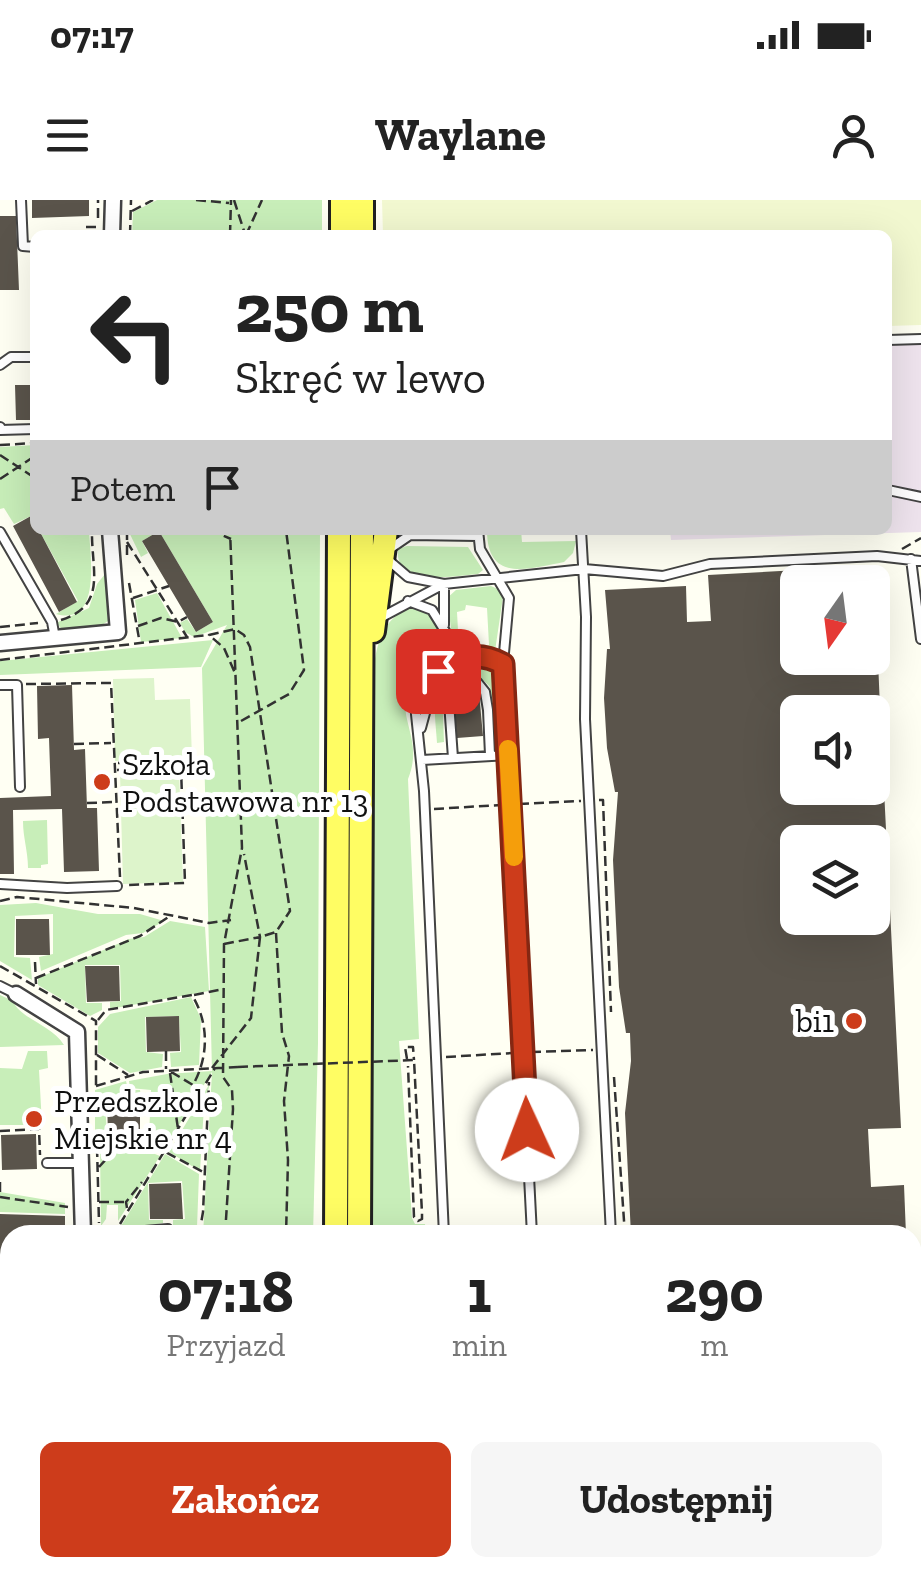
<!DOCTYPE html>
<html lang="pl">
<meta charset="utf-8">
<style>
body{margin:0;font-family:"Zilla Slab",serif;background:#f6f6f6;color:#222;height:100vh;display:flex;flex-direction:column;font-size:38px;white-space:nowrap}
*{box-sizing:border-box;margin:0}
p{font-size:32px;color:#767676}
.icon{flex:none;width:55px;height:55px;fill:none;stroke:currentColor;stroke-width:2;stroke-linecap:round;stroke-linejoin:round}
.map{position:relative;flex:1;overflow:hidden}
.panel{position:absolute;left:0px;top:1025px;width:922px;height:352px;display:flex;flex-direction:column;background:#fff;border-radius:30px 30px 0 0;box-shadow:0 10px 40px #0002}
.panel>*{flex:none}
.top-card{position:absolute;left:30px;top:30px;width:862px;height:305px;border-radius:15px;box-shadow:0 10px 40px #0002;background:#fff;color:#222;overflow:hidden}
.needle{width:65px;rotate:194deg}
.tools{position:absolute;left:780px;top:365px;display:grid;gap:20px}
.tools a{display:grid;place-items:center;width:110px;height:110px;border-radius:15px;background:#fff;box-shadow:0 10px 40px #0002;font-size:50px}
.pin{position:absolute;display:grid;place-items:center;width:85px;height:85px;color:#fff;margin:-42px;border-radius:20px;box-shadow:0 5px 15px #0006}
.me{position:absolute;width:110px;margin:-55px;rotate:358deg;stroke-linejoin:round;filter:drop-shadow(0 0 8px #0008)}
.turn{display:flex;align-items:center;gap:35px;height:210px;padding:0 40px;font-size:45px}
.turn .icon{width:130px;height:130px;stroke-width:2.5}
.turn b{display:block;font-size:70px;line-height:85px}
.then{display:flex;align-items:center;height:95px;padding:0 40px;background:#0003;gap:20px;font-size:38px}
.eta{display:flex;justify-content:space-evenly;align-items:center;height:170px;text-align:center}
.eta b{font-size:60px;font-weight:700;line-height:70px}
.action{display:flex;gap:20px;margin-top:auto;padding:20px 40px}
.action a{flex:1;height:115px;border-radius:15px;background:#cd3c1b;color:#fff;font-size:40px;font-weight:700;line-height:115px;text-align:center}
.action a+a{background:#f6f6f6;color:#222}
.status{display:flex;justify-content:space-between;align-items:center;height:70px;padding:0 50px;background:#fff;direction:ltr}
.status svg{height:28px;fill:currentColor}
header{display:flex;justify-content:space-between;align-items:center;height:130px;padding:0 40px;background:#fff;font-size:45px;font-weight:700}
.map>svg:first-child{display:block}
.industrial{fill:#efe4ee}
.farmland{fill:#f2f8d0}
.green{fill:#c8eeb9}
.pitch{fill:#ddf4cb}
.building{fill:#5a544b;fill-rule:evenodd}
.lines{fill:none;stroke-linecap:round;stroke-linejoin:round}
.service-casing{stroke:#434343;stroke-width:12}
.minor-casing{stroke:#434343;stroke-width:19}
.primary-casing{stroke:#212121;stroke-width:28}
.path{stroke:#323232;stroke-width:2.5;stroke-dasharray:10 5;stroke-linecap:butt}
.service{stroke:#fff;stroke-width:8}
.minor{stroke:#fff;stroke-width:14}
.primary{stroke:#fffd63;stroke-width:22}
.path-bridge{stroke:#323232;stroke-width:2.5;stroke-dasharray:10 5;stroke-linecap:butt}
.route-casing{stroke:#852712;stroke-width:25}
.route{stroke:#cd3c1b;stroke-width:18}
.slow{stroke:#f59e0b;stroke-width:18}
.poi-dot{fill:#cd3c1b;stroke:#fff;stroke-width:4}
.labels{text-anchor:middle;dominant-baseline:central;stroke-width:10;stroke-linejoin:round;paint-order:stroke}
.poi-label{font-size:32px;fill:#101010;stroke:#fff;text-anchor:start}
</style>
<div class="status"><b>07:17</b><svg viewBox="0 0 49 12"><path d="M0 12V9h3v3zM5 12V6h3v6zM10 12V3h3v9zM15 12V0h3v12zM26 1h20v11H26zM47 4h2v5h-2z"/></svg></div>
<header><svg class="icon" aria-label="menu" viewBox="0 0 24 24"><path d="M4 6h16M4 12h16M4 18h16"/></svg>Waylane<svg class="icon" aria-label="person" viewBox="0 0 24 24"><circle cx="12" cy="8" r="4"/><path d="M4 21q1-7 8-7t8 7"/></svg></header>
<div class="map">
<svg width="921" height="1376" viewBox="0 0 921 1376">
<rect width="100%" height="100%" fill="#fffff3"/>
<path class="industrial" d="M921,143V332L671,340L670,330H888V144Z"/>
<path class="farmland" d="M382,0H921V125L888,126V35H383Z"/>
<path class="green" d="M157,0H322V35H132L133,12Z
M35,245V323L31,316L14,324L4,308L0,309V247Z
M39,330H89C90,355 102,427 56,414L78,401Z
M128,330H320L318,843L313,1035H203L212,872L164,949L158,945L132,942V940L149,938L151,890L130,888L129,881L167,874L212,871L202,468L227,425L194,437L185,432L180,423L187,419L196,432L213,422L159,331L142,341L148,353L141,357Z
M487,330H521L522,342L576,341L573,353L564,362C528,369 487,383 487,330Z
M407,346L468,347L483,370L478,374C456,376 393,387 398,349Z
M105,374L108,421L96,429H62L56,423L89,408L97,384Z
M491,386L500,390L503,397L495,451H487L481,447L489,445L487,408L466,405L465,410L457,412L459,449H468L441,464L438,461C458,440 450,424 446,399L456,390Z
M157,393L182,438L141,442L135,400Z
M413,407L431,414C446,437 429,444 417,462C412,469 408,483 406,492C400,523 423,542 408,579L419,839L399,841L412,1018L415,1024H425L426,1035H372V529C374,488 365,421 413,407Z
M213,440L201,467L0,475V461Z
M462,461L489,462L498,472L500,549L494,546L490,487C478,472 464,473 447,480L442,490L444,542L437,543C435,511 427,476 462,461Z
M47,620L48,664L41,665V668H28C28,651 23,638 23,621Z
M36,703L98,714H140L164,721L143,733L126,735L41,771L39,757L53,754V714L15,716L14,757L30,758L32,780L0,761V705Z
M170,721L205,727L209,791L110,809V802L121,801L120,765H85L86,803H102V810L90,816L38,785V778L129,739L144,737Z
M0,795L13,801C20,819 51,824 64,845L0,847Z
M191,797L201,819L199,865L171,867L170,853L181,852L179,816L145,817L146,852L163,854L162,867L130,873L98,853V827L110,814Z
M28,851H47L48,868L39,870L42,925H0V868L22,869Z
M126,881L128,890H140L141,897L105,900L107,937H122L123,942L95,943V890Z
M210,883L204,906L200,971L169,952Z
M140,948L160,956L118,1021V1005H107L106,1019L101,1026L100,949Z
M165,954L199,974L197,1027L173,1028V1020L185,1019L182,981L148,983L149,1020H163V1023L121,1030V1026Z
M0,992L65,1003V1014L0,1012Z
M0,1099L8,1101L10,1126V1313L0,1311Z"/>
<path class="pitch" d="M154,478L155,500L190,499L192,559L115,561L113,479Z
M179,571L183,682L123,684L120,573Z"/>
<path class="building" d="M32,0H89V16L32,18Z
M0,16H16L19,90H0Z
M15,185H35V220H16Z
M31,316L35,330H39L77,402L59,412L13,326Z
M159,331L213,422L196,432L142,341Z
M873,366L874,382H798V458H872V413H876L880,508L868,509V512H798V588H872V530H881L901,928L868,929L871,987L904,985L906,1035H631L625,913L631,861L630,833H626L619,787L613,660L618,592H615L607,548L604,498L607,449H610L605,390L686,386L687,422L711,421L708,375ZM798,642H872V718H798Z
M72,485L74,550L85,549L87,608H97L99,671L64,672L62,609L13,610L14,674H0V598L51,596L49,538L38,539L37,486Z
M464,490V494L479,493L483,536L457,538L453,492Z
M16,719H49L50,755H16Z
M85,766H119L120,801L87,802Z
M179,816L180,851L147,852L146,817Z
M140,899V935H108L107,900Z
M36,934L37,969L2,970L1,935Z
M181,983L183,1019H150L149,984Z
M0,1014L65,1016V1035H10V1066L0,1065Z
M912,1102H921V1139H912Z"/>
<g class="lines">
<g class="service-casing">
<path id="service" d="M21,0L23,46L35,47
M888,140L921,139
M0,165L11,157H35
M0,227V230L35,229
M888,290L921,297
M478,330L480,349L509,398L503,464L532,1035
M581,330L586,417L585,519L611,1035
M0,332L52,422L55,438
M391,348L410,335L478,336
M387,359L408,377L444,384L584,369L663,376L710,364L877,356L921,361
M911,359L921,439
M408,401L432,410L445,431L441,445L420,475L414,495L424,591L444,1035
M382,417L440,386
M444,425V384
M0,485H17L20,587
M421,528C433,483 443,433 503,464
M453,558L448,488L458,483L477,482L485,492L488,510L490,555
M422,560L509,555
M0,684L67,688L117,686
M0,786L16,794
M47,963H81
M99,1035L168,1029
M912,1281L921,1278
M912,1329L921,1333
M64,1368L65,1376
M101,1368L102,1376
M123,1368L126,1376
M521,1368L524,1376
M553,1368L554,1376
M695,1368V1376
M746,1376L760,1368
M795,1376L809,1368
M823,1376L836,1368
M868,1376V1368"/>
</g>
<g class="minor-casing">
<path id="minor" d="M112,35L113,0
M0,443L118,432L110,330
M16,794L77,832L83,1035
M0,1083L10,1086
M0,1347L10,1348
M921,1363V1364"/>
</g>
<g class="primary-casing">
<path id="primary" d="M342,0V35
M362,35V0
M373,431L386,330
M336,1035L339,330
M359,1035L362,330
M335,1368V1376
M359,1368V1376
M246,1376V1368
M449,1376V1368"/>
</g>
<path class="path" d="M196,0L229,3
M234,0L245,34
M132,11L153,0
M98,18V0
M86,27H97
M130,35L131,0
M230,35L231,0
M246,35L262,0
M0,245L35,243
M0,255L35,278
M0,279L35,256
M127,330V360
M210,330L231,339
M127,342L187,437
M902,349L921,338
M129,383L140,444
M133,398L169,386
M61,420C108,405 91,370 92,330
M138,426L161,418L178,422L187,417
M0,427L38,423
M0,460L207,435
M26,484L111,483L120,677
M241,521L289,494L304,470L286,330
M74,544L111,543
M118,563L195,560
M117,570L181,568L185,683L127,685
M599,600H603L611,812
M87,603L115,602
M519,604L581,601
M434,609L501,605
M0,701L17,697L134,708L209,723L231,720
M276,733L282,833L289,856L284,901L288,960L286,1035
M224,744L260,737L244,654
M35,762L36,784
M0,766L96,821V886H93
M36,778L140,736L170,716
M194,795L224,789
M98,820L106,810L192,795C209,823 209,856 193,885L168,870
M166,851V869
M531,852L593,850
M97,855L128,875
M446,857L513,853
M407,859L405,847H413L414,860
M212,868L251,818L260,737L276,732L290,711L250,447L244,435L235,429L209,435L224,448L235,473
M170,873L178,929
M614,877L625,1035
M96,886L143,872L238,867
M193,886L195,903
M0,931L39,929L40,955
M93,947H156L205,973
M97,947L99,1023
M99,967L117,947
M0,982V993
M0,997L68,1007
M99,1002H125
M127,1008L126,1002L142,982
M120,1024L215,868
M199,1035L203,1012L209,882
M225,1035L233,909L232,890L223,877L224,744L242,648L230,330
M0,1121L10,1127
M0,1312L10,1314
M709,1368V1376"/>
<use href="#service" class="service"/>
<use href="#minor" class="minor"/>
<use href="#primary" class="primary"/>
<path class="path-bridge" d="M238,867L414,860L422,1013V1019L418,1021L414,1017L408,866"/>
</g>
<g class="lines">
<g class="route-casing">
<path id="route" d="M438,471C461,456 478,451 503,464L527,930"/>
</g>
<use href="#route" class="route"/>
<path class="slow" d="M508,549L514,657"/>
</g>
<g class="poi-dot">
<circle cx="102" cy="582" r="10"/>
<circle cx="854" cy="821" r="10"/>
<circle cx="34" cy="919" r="10"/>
</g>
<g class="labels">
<g class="poi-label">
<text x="122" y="564">Szkoła<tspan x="122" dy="37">Podstawowa nr 13</tspan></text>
<text x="834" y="821" text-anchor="end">bi1</text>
<text x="54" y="901">Przedszkole<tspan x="54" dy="37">Miejskie nr 4</tspan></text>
</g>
</g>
</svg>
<div class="tools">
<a><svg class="needle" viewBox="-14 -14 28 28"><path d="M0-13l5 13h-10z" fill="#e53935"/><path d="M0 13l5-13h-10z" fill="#767676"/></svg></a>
<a><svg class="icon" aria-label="sound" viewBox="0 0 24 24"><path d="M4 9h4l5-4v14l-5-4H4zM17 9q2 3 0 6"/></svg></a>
<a><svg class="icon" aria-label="layers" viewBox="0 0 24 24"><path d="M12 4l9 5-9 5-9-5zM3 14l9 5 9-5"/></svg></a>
</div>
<div class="pin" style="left:438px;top:471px;background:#d93025"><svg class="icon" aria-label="arrive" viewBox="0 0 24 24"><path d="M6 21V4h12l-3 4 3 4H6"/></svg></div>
<svg class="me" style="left:527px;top:930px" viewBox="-20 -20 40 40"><circle r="19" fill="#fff"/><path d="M0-13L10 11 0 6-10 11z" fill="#cd3c1b"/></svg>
<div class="top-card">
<div class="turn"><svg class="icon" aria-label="left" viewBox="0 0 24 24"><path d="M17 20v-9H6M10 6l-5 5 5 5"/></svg><div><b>250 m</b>Skręć w lewo</div></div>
<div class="then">Potem<svg class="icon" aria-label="arrive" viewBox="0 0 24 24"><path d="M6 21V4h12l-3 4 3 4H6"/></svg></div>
</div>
<section class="panel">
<div class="eta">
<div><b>07:18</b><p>Przyjazd</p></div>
<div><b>1</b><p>min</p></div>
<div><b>290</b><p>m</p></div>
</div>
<div class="action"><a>Zakończ</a><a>Udostępnij</a></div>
</section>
</div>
